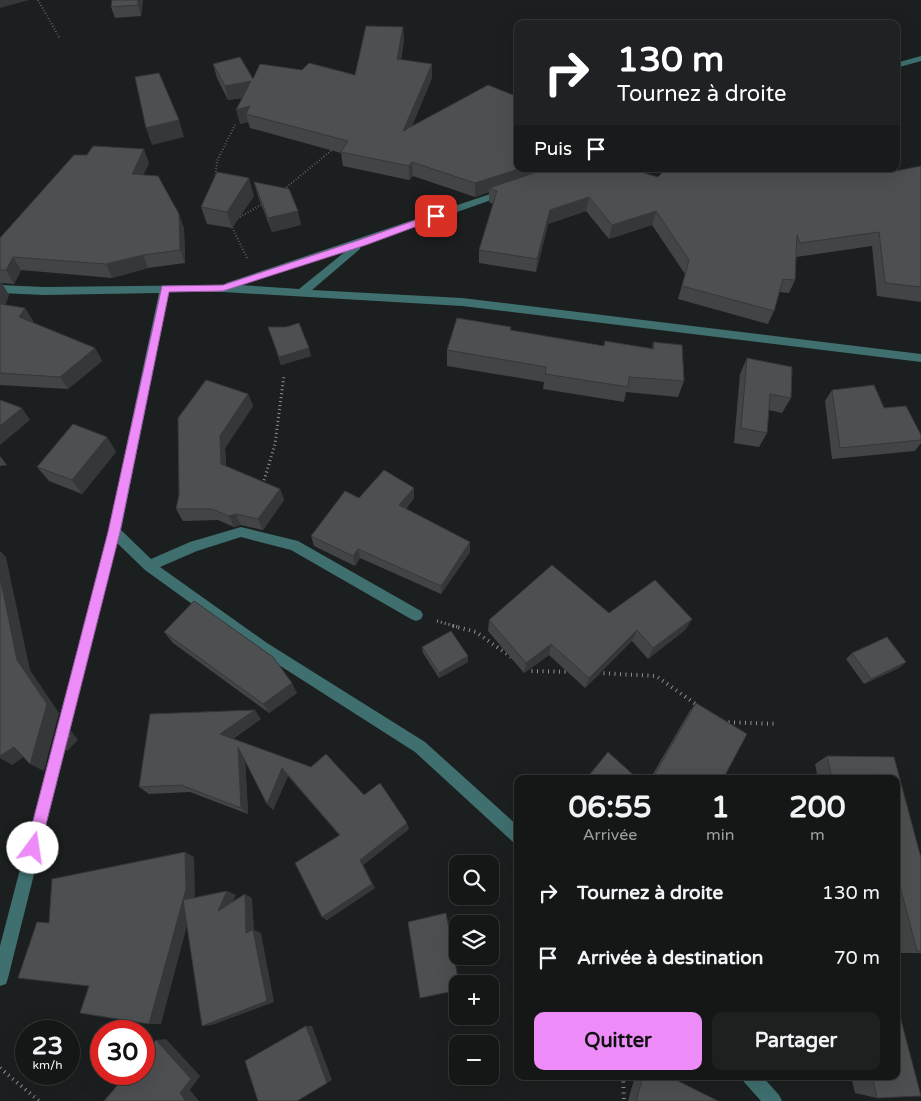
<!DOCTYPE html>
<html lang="fr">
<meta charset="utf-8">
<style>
body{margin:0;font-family:"Varela Round",sans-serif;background:#1e2020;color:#f1f3f6;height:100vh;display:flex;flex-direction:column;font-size:19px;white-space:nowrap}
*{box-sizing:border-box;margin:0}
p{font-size:16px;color:#9d9fa1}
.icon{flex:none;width:28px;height:28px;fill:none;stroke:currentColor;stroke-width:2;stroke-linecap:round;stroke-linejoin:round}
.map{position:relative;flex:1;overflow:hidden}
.side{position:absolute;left:514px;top:775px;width:386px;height:305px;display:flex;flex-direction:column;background:#151717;border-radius:10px;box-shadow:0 5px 20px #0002,0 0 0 1px #343636}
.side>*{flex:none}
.banner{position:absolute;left:514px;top:20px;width:386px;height:152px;border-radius:10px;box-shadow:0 5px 20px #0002,0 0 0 1px #343636;background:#202124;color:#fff;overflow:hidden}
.buttons{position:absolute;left:449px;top:855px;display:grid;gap:10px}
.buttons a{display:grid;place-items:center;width:50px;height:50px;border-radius:10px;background:#151717;box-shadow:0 5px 20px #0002,0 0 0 1px #343636;font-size:25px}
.speed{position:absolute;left:15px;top:1020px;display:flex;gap:10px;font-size:25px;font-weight:700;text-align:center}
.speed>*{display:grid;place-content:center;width:65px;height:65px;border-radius:50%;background:#151717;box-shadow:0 5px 20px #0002,0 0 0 1px #343636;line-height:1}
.speed small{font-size:12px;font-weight:400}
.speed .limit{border:8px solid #d22;background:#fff;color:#111}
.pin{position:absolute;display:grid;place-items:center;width:42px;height:42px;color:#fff;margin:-21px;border-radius:10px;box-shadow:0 2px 8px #0006}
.me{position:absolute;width:55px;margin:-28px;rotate:14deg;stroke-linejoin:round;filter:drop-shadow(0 0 4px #0008)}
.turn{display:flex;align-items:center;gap:18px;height:105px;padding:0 20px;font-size:22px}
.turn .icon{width:65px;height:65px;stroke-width:2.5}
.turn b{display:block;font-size:35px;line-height:42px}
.then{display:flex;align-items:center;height:48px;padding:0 20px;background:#0003;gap:10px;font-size:19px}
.eta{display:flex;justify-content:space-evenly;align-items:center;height:85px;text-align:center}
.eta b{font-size:30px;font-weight:800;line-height:35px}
.button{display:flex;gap:10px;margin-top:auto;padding:10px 20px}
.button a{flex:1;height:58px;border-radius:10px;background:#ed8cf9;color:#111;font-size:20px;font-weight:800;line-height:58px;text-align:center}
.button a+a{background:#1e2020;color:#f1f3f6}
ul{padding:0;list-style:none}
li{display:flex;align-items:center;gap:15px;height:65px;padding:0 20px}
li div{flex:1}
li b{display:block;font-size:19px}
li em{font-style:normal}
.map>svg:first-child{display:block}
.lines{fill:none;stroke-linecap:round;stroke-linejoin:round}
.path-far2{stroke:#8e9091;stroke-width:2;stroke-dasharray:0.5 2.5;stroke-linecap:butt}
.path-far1{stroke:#8e9091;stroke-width:3;stroke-dasharray:1 3;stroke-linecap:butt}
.path{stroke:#8e9091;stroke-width:4;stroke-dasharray:1 4.5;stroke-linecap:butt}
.minor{fill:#3f6f6f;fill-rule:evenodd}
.wall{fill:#424446}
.shaded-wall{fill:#363739}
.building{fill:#4d4f51;stroke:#363739}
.route{fill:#ed8cf9;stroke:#9a5ba2}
</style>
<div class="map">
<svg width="921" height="1101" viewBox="0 0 921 1101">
<rect width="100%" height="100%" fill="#1c1f1f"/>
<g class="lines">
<path class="path-far2" d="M38,0L59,37
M215,181L217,161L236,123
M282,191L333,149
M235,220L264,203
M231,225L247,258"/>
<path class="path-far1" d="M263,484L275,444L284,375
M437,621L458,627"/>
<path class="path" d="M453,626L476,632L511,657
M527,668L531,671L572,672
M598,673L656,676L697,705
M723,722L778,724
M0,1068L39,1101
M623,1076L624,1101"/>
<path class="minor" d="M921,56V61L896,68V63Z
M505,189L510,192L508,194L361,246L360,249L312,290L462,298L921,354V362L462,306L223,292H169L121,530L151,559L190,542L241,527L298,541L421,611L423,615L421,619L416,621L411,619L291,550L241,537L197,551L160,567L267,643L425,742L518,826V844L513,842L415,752L257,651L145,570L117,543L8,978L6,984L0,986V946L108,532L159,293L44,295L0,293V285L44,287L225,285L226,283ZM346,251L299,289L240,285Z
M741,1076H762L779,1095L782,1101H761L744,1082Z"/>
</g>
<path class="wall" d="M143,0L141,16L115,18L111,7Z
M403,27L404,41L401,60L432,64V78L412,126L518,169L658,177L891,172L921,166V302L877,296L872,246L796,257L795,280L789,293L779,292L774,311L768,324L678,299L685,274L652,225L609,239L586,211L548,224L536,272L479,263V250L493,204L489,202V192L475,197L413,176L409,180L343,166L341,153L250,128L248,122L240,124L243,98L228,100L217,78L213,64L253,79L302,70L355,75Z
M87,155L149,163L143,175L184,228L185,263L148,268L112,278L21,270L14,284L2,283L9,295L5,305L25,308L33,321L32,322L95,348L102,361L68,389L0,385V238Z
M254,182L301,225L272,232L258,196Z
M254,196L232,228L207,224L201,207Z
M268,327L311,356L281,365Z
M511,330L604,346L652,349L653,342L684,381L678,397L626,392L624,402L543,389L544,382L447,366V350Z
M747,358L791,398L782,413L769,410L767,433L759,447L734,443L740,374Z
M832,390L884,408L921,435V443L915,451L832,459L825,401Z
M248,394L253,406L225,448L226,466L280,489L284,500L263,530L241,525L234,527L218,520L183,521L176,509Z
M107,437L116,452L82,494L49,481L37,467Z
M0,456L7,465L0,466Z
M359,498H414L406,509L470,542V552L441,594L360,558L355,566L314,546L311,536Z
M609,613L692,619L685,630L648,659L632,641L585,688L549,655L524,673L488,631L489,620Z
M164,632L297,693L269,713L173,643Z
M422,647L468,656V662L439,678L423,653Z
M852,653L906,662L899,668L864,684L846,659Z
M696,703L723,779H650L689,712Z
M261,719L233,739L364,795L409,829L363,865L375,888L327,920L322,917L339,835L288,776L273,810L245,761L248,814L190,792L149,794L139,787Z
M827,756L894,757L921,858V953H900L896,936V779H818L815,764Z
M458,984V990L420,998Z
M635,1076H668L718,1101H628Z
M851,1076H896L877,1098L855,1093Z"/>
<path class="shaded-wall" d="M0,0H29L0,8Z
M138,0H143L141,16L138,5Z
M403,27L404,41L398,73L397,59Z
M432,64V78L404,145L403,131Z
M251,81L254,96L228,100L225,86Z
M250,106L246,114L248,122L240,124L236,110Z
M179,120L184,137L152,145L146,128Z
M144,149L149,163L137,188L132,174Z
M412,162L413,176L409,180V166Z
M519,169H560L489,188V192L475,197V183Z
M249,178L254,196L232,228L227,212Z
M589,197L586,211L548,224L536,272L537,259L550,210Z
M298,211L301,225L272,232L268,218Z
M656,211L652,225L609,239L612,225Z
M179,214L184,228L185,263L180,250Z
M143,255L148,268L112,278L106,264Z
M13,257L21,270L14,284L6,270Z
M1,282L9,295L0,315V283Z
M25,308L33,321L27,330L19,317Z
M95,348L102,361L68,389L60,377Z
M309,348L311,356L281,365L279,357Z
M248,394L253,406L225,448L227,476L221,464L220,436Z
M22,408L30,420L0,445V426Z
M107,437L116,452L82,494L72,480Z
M414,488V498L400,515L399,505Z
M280,489L284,500L263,530L258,519Z
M236,514L241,525L234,527L229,516Z
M470,542V552L441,594V586Z
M358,549L360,558L355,566L353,556Z
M0,551L6,557L30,670L59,713L44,771L30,764L0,577Z
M692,619L685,630L648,659L653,648Z
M637,630L632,641L585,688L589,678Z
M551,644L549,655L524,673L526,663Z
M468,656V662L439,678V673Z
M906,662L899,668L864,684L871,679Z
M292,683L297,693L269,713L263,704Z
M255,710L261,719L227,742L220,734Z
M65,727L72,732L78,740L67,751L60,747Z
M14,747L27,755L12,765L0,758V756Z
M238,747L245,755L248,814L241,808Z
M282,768L288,776L273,810L267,804Z
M407,823L409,829L363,865L375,888L327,920L322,917L360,860Z
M185,852L194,857L195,893L193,903L183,900Z
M227,891L236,895L227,914L218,911Z
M245,894L252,898L254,930L261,933L274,1002L212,1025L202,1026L246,933Z
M183,900L193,903L161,1024H149Z
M306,1026H312L332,1080L297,1101Z
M166,1039L200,1076L190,1090L199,1101H186L180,1093L156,1040Z"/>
<path class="building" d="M112,0H138V5L111,7Z
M366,26L403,27L397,59L432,64L403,131L488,85L518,97V169H519L475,183L412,162L409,166L341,152L348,141L246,114L250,106L236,110L251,81L225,86L213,64L240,57L253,79L260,64L302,70L309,63L355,75Z
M159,73L179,120L146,128L135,77Z
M93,146L144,149L132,174L158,176L179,214L180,250L143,255L106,264L13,257L6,270H0V238L74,155H87Z
M921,166V287L885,283L879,232L800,243L797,235L795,280L783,279L774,311L682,286L689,260L656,211L612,225L589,197L550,210L537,259L479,250L497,191L489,188L546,169H630L658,177L666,169H887L891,172Z
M217,172L249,178L227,212L201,207Z
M254,182L289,189L298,211L268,218Z
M0,304L25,308L19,317L95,348L60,377L0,373Z
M457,318L511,327L510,330L604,346L605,341L654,349L653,342L682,345L684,381L629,377L628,387L545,374L546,367L447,350Z
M299,323L309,348L279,357L268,327H286Z
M747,358L792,367L791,398L770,394L767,433L741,428Z
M206,380L248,394L220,436L221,464L280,489L258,519L236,514L229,516L212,509H176L179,495L178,418Z
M874,385L884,408L906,406L921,435V440L840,448L832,390Z
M0,400L22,408L0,426Z
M73,424L107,437L72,480L37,467Z
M384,470L414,488L399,505L470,542L441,586L358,549L353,556L311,536L345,491L359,498Z
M552,565L609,613L655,580L692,619L653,648L637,630L589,678L551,644L526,663L489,620Z
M0,577L17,660L47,704L30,764L14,747L0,756Z
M194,601L273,657L292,683L263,704L164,632Z
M451,631L468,656L439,673L422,647Z
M887,637L906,662L871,679L852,653Z
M696,703L747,734L723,779H652Z
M255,710L220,734L311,767L326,754L364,795L380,783L407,823L360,860L372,884L322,917L295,863L340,835L282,768L267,804L238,747L241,808L181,785L139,787L150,714Z
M65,727L71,736L60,747Z
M608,752L638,779H586Z
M827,756L894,757L921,858V951H917L896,871V779H832Z
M185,852L186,889L183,900L227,891L218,911L245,894L246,933L253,930L267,1001L202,1026L183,900L149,1024L80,1013L89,986L18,978L37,922L49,923L52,879Z
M446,913L459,984H458V990L420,998L408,922Z
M896,1001L921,1096L877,1098L872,1076H896Z
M306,1026L327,1083L297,1101H258L245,1061Z
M156,1040L191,1079L180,1093L186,1101H104L127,1074H144V1054Z
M643,1076H668L718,1101H636Z"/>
<path class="route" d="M436,213L440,216L439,218L366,245L223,291L169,292L120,532L40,848L38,853L33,855L28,853L26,848L108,532L162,286L223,285L359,240Z"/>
</svg>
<div class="buttons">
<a><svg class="icon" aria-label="search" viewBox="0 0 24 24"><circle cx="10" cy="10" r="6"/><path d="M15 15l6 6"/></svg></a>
<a><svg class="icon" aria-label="layers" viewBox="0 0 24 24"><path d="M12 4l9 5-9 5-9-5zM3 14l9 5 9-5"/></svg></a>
<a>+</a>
<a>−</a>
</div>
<div class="speed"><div>23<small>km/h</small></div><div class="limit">30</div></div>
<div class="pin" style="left:436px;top:216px;background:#d93025"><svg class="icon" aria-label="arrive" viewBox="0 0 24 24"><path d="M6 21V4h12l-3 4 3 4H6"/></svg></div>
<svg class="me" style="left:33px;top:848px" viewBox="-20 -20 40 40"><circle r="19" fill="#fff"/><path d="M0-13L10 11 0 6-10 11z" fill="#ed8cf9"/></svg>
<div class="banner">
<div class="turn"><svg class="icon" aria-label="right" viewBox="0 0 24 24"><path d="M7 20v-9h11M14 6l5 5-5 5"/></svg><div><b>130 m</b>Tournez à droite</div></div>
<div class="then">Puis<svg class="icon" aria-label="arrive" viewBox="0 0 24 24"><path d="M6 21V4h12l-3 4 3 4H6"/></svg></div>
</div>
<section class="side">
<div class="eta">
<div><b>06:55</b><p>Arrivée</p></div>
<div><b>1</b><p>min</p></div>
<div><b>200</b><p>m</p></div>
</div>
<ul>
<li><svg class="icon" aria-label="right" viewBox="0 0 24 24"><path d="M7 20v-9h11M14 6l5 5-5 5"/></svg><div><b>Tournez à droite</b></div><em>130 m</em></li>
<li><svg class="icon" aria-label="arrive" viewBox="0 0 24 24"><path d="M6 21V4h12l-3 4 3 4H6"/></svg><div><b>Arrivée à destination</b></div><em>70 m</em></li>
</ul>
<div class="button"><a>Quitter</a><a>Partager</a></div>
</section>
</div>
